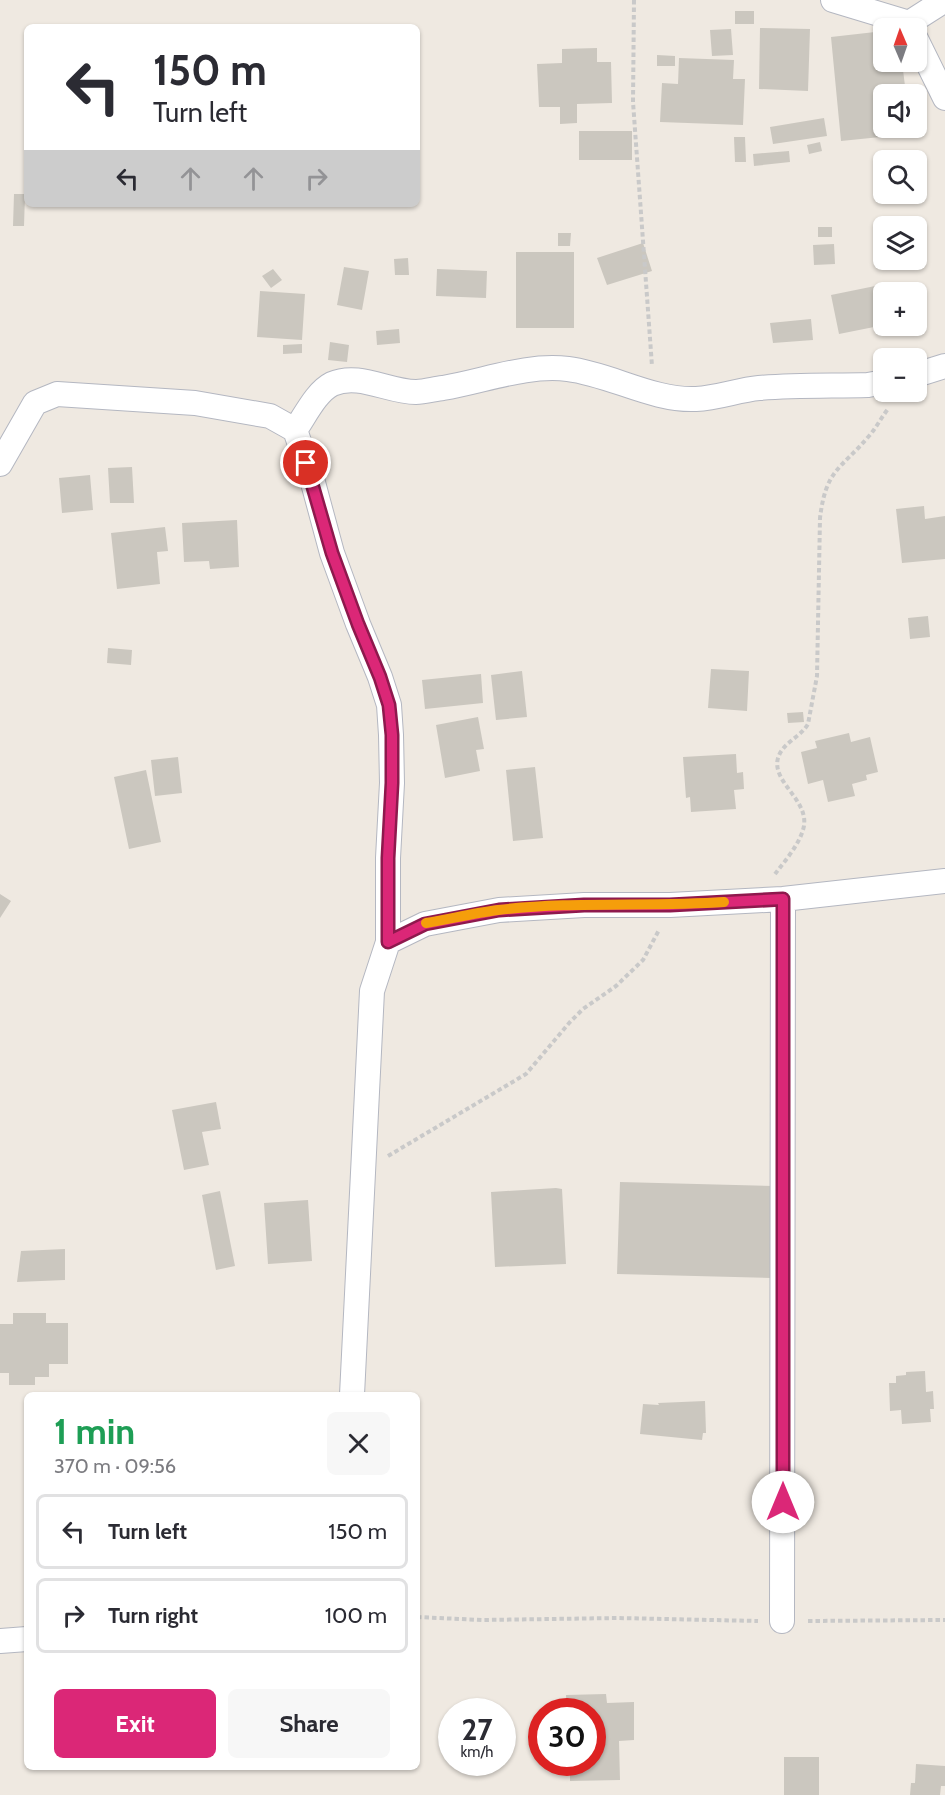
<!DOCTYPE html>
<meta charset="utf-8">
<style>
body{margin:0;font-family:Cabin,sans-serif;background:#f7f7f7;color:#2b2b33;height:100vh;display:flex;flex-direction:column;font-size:22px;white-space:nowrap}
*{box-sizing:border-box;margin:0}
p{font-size:20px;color:#7c7c81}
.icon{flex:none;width:33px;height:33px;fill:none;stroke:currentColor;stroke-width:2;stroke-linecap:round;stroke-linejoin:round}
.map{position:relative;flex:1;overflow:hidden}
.details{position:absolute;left:24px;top:1392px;width:396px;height:378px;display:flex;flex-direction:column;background:#fff;border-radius:9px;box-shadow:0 2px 4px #0004}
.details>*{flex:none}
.guide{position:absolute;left:24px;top:24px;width:396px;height:183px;border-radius:9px;box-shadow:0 2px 4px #0004;background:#fff;color:#2b2b33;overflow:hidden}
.needle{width:39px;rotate:358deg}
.tools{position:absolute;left:873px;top:18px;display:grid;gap:12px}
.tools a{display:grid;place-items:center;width:54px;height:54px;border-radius:9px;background:#fff;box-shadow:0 2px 4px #0004;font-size:30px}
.speed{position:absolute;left:438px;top:1698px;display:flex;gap:12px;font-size:30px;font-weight:700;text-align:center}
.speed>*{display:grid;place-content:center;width:78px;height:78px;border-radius:50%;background:#fff;box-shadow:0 2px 4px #0004;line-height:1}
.speed small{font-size:15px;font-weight:400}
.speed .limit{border:9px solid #d22;background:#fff;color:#111}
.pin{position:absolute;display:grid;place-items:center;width:51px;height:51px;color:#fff;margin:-26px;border:3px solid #fff;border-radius:50%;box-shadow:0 2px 6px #0007}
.me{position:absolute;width:66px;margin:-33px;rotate:0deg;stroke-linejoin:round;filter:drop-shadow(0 0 4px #0008)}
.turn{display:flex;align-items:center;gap:21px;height:126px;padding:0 30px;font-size:27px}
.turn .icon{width:78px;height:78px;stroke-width:2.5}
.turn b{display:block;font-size:42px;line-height:51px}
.lanes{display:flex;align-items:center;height:57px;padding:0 30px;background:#0003;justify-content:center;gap:30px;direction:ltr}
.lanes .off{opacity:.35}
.round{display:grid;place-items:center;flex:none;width:63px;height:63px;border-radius:9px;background:#f7f7f7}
.summary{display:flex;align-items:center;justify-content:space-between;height:102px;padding:0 30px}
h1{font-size:36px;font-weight:800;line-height:45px;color:#1e9e55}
.cta{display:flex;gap:12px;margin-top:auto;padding:12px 30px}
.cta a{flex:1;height:69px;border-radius:9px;background:#db2777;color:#fff;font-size:24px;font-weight:800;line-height:69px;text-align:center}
.cta a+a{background:#f7f7f7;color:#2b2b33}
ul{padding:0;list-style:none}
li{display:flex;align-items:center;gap:18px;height:75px;margin:0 12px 9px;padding:0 18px;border:3px solid #e1e1e2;border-radius:9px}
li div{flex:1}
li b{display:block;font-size:22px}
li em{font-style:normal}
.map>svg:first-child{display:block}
.building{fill:#cbc7bf}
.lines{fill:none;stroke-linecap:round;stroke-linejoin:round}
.street-casing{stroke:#b4b7c1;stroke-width:26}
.path{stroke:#c9c9c9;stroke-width:4;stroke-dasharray:4.5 3;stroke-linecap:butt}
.street{stroke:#fff;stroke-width:24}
.route-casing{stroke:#8e194d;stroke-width:15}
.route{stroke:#db2777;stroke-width:10}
.slow{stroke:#f59e0b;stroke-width:10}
</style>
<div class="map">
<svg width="945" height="1795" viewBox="0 0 945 1795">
<rect width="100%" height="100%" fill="#efe9e1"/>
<path class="building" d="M735,11H754V24H735Z
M760,28L810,29L808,91L759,89Z
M731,29L733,55L712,56L710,30Z
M884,31V62H902L906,94H884V128H909L910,134L841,141L831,37Z
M597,48V62H611L612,103L577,104V123L560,124V107H539L537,64L562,63V49Z
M657,55L675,56V66H657Z
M679,58L734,60L733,79H745L743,125L660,122L662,83L678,84Z
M824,118L827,136L773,144L770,127Z
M579,131H632V160H579Z
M734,137H745L746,162H735Z
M820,142L822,151L809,154L807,145Z
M789,151L790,162L754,166L753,154Z
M14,194H25L24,226H13Z
M818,227H832V237H818Z
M558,233H571L570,246H558Z
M643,243L652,271L607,285L597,258Z
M834,244L835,264L814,265L813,245Z
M516,252H574V328H516Z
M408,258L409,275H395L394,259Z
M344,267L369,271L362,310L337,305Z
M273,269L282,280L271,288L262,276Z
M437,269L487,271L486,298L436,296Z
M885,284L887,292H884V325L839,334L831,295Z
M260,291L305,294L302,340L257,337Z
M811,319L813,340L773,343L770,323Z
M399,329L400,343L377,345L376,331Z
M330,342L349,345L347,362L328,360Z
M302,344V353L283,354V345Z
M132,467L134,503H110L108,468Z
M90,475L93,510L62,513L59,478Z
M924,506L925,519L945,516V559L902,563L896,509Z
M237,520L239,567L210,569L209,561L184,562L182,523Z
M165,527L168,551L157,552L160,584L117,589L111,533Z
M928,616L930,637L910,639L908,618Z
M108,648L132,650L131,665L107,663Z
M711,669L749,671L747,711L708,708Z
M522,671L527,717L496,720L491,675Z
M481,674L483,703L425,709L422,680Z
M803,712L804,722L788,723L787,713Z
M478,717L484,749L476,750L480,771L445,778L436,725Z
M849,733L851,742L870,737L878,772L866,775L867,780L852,784L855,796L828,802L823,780L808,784L801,752L817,748L815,741Z
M736,754L737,773L743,772L744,789L734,790L736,809L691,812L690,797L686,798L683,757Z
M178,757L182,793L155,796L151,760Z
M535,767L543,838L513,841L506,770Z
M146,770L161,842L129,849L114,777Z
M0,894L11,901L0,918Z
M216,1102L221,1129L202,1132L209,1165L184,1170L172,1110Z
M620,1182L774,1186L771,1278L617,1274Z
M556,1188L562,1189L566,1264L495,1267L491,1192Z
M220,1191L235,1266L216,1270L202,1195Z
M308,1200L312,1261L268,1264L264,1203Z
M65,1249V1280L17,1282L21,1251Z
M13,1313H46V1323H68V1364H49V1377H35V1385H9V1373H0V1324H13Z
M925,1371L926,1392L933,1391L934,1409H930L931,1422L902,1424L901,1410L890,1411L889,1383H896V1376L906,1375V1372Z
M705,1401L706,1433H703L702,1440L640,1434L643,1404L659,1405L658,1403Z
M606,1694L607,1703L634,1702V1740L619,1741L620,1780L570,1781V1762H592V1712H567L566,1695Z
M784,1757H819V1795H784Z
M916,1764L945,1766V1786H941L940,1795H910L911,1783H915Z"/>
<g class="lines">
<g class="street-casing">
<path id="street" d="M833,0L909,23L945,0
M916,39L945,98
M916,375L945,366
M295,430C305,416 316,392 332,384C359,372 388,392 416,392C425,392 434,389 443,388C485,381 526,364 568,369C610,374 653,401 696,399C718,398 738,390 759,388C795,385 832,386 868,385L884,382
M0,464L35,403L57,394L195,403L270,416L295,430L312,479L332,553L358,624L380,677L389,705L391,735L392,783L388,858V942
M352,1395L372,991L388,942L425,924L499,910L584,905H670L783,899L945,881
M782,1621L783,899
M0,1641L27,1639"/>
</g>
<path class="path" d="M634,0L633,102L652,366
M775,874C785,861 798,846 803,830C812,801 771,783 778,758C783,742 800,738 808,724L817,676L820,518C826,469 840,470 869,436C876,428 881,418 888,409
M388,1156L526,1074L570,1022L583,1009L616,986L643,960L659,930
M417,1617L482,1620L618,1618L758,1621
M808,1621L945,1620"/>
<use href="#street" class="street"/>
</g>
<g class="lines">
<g class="route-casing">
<path id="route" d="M306,463L332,553L358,624L380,677L389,705L392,735V783L388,858V942L425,924L499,910L584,905H670L783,899V1502"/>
</g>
<use href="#route" class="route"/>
<path class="slow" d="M426,923C450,919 474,913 498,910C573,901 649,907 724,902"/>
</g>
</svg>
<div class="tools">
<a><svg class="needle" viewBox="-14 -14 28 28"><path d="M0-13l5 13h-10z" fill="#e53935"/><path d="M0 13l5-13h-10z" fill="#7c7c81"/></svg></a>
<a><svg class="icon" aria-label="sound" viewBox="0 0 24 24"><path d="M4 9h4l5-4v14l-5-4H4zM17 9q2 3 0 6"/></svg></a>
<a><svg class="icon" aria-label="search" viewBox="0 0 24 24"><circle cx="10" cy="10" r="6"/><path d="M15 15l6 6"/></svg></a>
<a><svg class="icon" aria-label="layers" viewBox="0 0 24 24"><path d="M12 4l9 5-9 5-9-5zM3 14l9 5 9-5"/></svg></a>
<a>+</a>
<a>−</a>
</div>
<div class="speed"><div>27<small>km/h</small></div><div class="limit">30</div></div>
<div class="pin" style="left:306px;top:463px;background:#d93025"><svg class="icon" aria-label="arrive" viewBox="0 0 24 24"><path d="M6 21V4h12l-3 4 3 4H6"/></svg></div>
<svg class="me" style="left:783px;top:1502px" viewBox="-20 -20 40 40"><circle r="19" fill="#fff"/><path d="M0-13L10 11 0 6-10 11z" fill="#db2777"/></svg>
<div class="guide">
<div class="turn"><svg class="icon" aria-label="left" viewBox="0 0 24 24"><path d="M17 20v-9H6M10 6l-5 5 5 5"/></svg><div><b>150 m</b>Turn left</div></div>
<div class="lanes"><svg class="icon" aria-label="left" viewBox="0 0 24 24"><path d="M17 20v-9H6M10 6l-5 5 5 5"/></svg><svg class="icon off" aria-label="ahead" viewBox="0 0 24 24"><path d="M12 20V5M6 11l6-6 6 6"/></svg><svg class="icon off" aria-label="ahead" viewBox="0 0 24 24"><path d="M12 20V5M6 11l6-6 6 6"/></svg><svg class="icon off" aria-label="right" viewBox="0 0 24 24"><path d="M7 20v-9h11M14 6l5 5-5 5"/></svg></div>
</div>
<section class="details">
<div class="summary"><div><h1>1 min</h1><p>370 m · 09:56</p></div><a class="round"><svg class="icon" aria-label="close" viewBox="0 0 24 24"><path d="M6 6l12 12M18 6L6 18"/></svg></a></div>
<ul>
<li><svg class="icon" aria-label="left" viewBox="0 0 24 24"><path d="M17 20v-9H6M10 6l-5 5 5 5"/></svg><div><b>Turn left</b></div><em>150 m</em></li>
<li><svg class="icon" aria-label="right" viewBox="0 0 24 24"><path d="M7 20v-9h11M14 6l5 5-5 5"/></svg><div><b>Turn right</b></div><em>100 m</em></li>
</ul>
<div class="cta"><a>Exit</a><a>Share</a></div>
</section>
</div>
